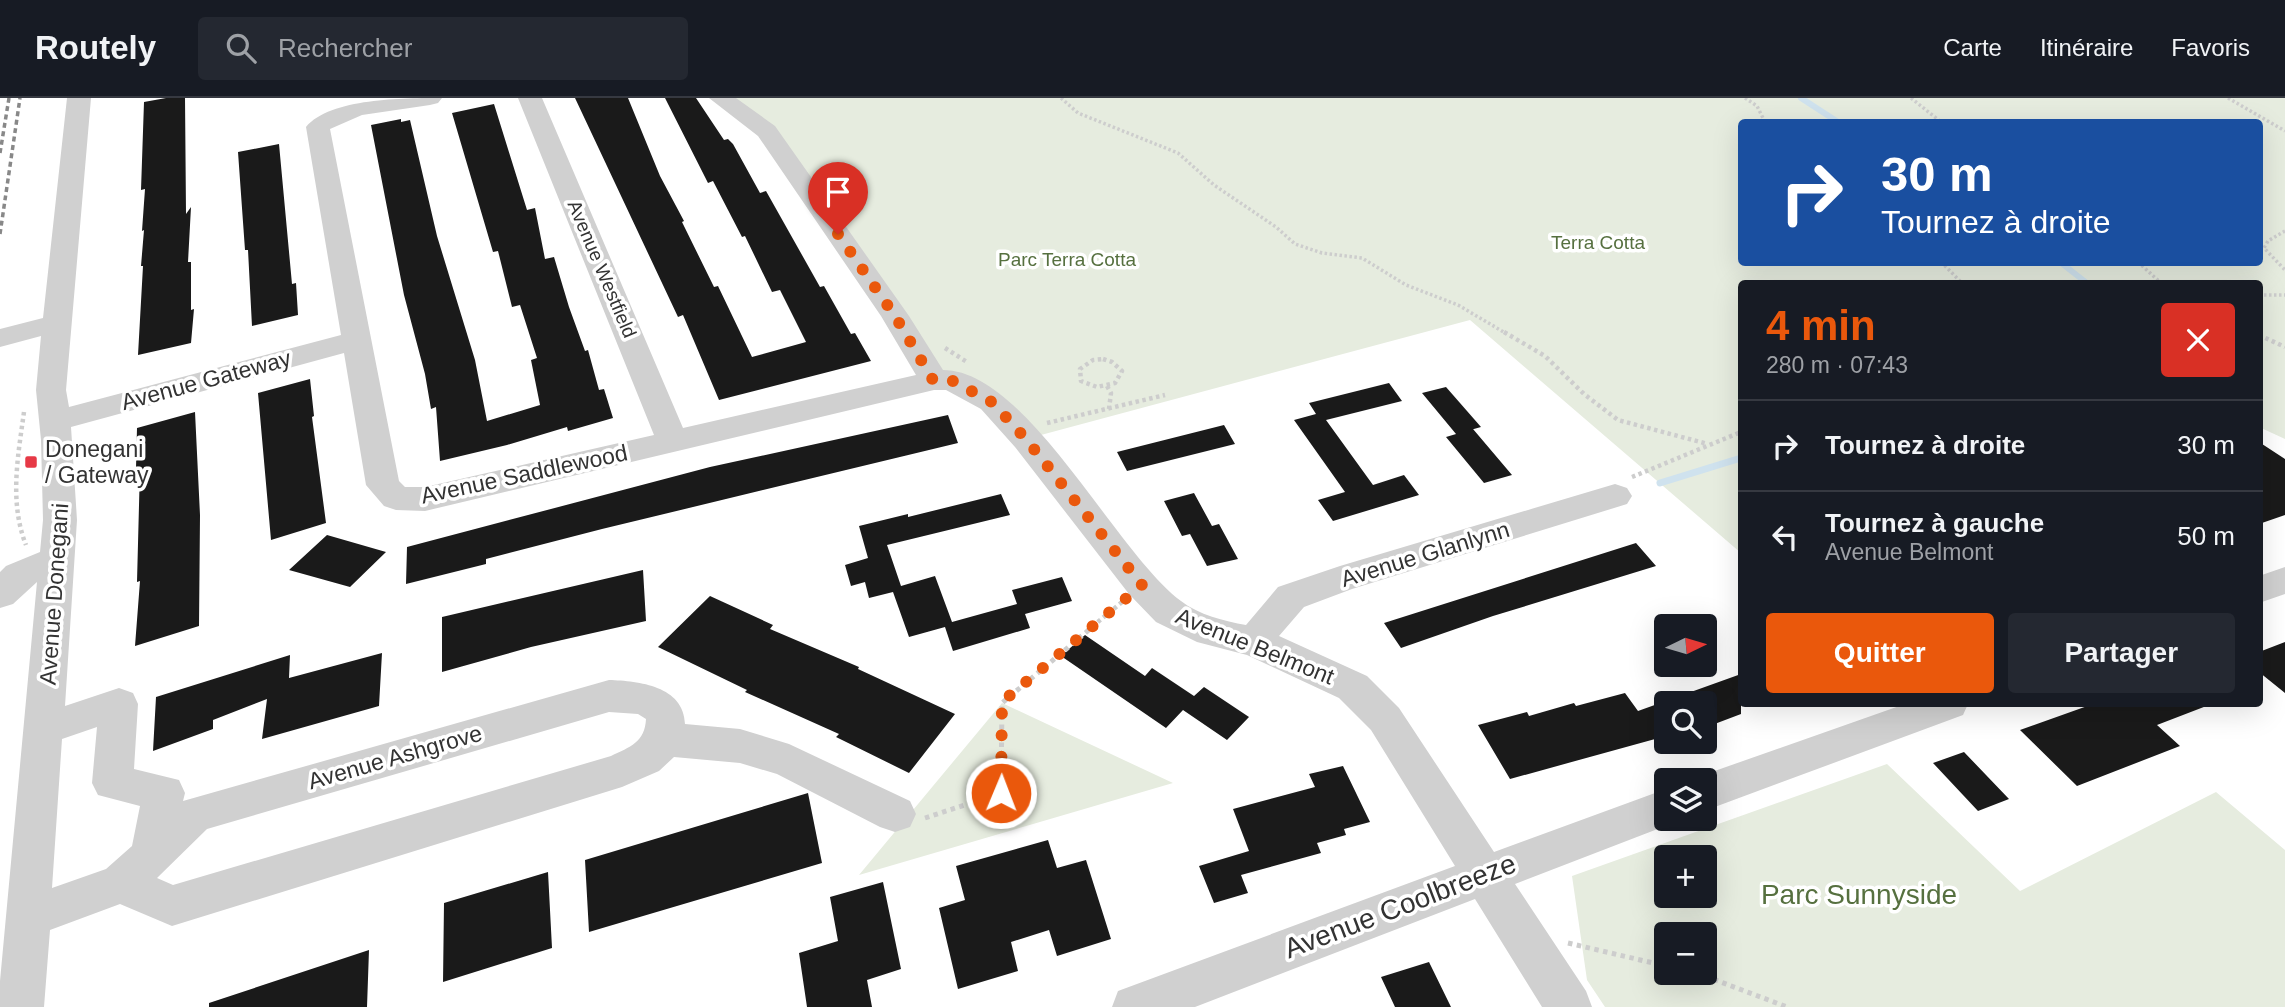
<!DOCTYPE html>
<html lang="fr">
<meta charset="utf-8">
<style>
body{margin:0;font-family:Helvetica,sans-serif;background:#242831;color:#f1f3f6;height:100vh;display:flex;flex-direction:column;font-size:26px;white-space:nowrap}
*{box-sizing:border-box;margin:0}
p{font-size:23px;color:#9ea1a6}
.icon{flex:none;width:38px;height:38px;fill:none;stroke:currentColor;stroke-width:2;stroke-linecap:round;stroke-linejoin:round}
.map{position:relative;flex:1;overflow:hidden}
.details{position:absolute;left:1738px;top:182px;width:525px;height:427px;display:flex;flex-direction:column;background:#171b24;border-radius:7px;box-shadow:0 7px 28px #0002}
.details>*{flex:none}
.top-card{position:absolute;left:1738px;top:21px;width:525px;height:147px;border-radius:7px;box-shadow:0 7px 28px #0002;background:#1a4fa0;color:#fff;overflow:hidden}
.needle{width:46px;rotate:85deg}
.tools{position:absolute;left:1654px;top:516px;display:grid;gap:14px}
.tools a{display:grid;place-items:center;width:63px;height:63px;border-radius:7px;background:#171b24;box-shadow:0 7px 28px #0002;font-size:35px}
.pin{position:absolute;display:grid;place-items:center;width:60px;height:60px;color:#fff;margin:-72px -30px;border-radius:50% 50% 50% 0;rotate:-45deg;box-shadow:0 0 7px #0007}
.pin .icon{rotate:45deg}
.me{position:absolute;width:77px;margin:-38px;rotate:1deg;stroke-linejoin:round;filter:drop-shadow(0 0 5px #0008)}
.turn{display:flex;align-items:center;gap:24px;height:147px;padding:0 28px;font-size:32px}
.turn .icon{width:91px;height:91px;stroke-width:2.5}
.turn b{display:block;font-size:49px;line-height:60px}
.round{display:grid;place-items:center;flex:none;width:74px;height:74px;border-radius:7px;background:#242831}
.head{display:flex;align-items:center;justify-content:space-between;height:119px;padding:0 28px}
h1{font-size:42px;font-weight:600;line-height:52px;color:#ea580c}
.button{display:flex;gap:14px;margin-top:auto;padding:14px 28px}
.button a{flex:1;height:80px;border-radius:7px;background:#ea580c;color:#fff;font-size:28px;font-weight:600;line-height:80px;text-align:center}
.button a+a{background:#242831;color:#f1f3f6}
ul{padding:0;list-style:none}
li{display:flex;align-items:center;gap:21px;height:91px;padding:0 28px;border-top:2px solid #363941}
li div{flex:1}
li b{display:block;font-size:26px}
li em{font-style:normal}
header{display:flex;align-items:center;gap:42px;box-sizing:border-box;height:98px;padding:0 35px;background:#171b24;border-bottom:2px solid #363941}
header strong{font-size:33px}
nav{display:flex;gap:38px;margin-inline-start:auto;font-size:24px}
.search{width:490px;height:63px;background:#242831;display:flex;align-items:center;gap:18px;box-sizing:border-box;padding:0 24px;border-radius:7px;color:#9ea1a6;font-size:26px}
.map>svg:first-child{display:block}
.green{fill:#e6ecdf;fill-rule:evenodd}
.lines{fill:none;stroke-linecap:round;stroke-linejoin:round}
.stream-far1{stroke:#cfe2ee;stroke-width:6}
.stream{stroke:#cfe2ee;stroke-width:7}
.building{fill:#1a1a1a}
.path-far2{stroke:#cdcdcd;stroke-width:3.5;stroke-dasharray:2.5 2.5;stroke-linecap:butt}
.path-far1{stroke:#cdcdcd;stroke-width:4.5;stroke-dasharray:3.5 3.5;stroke-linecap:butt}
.path{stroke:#cdcdcd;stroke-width:5;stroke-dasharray:4.5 4.5;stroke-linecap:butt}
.minor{fill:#d0d0d0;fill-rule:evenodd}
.rail{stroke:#888;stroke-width:3.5;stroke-dasharray:5 3.5;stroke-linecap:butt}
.route{stroke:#ea580c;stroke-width:12;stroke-dasharray:0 21.6}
.poi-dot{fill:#e63946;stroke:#fff;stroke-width:2.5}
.labels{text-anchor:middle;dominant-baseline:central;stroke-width:7;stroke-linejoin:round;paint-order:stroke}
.far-park-label{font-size:19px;fill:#56703f;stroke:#fff}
.far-street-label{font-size:19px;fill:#333;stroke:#fff}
.street-label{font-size:23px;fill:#333;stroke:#fff}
.poi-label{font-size:23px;fill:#333;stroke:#fff;text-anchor:start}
.near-park-label{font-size:28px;fill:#56703f;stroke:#fff}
.near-street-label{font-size:28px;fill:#333;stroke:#fff}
</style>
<header>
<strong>Routely</strong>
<div class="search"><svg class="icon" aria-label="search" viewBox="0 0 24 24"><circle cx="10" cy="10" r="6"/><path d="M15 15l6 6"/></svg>Rechercher</div>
<nav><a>Carte</a><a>Itinéraire</a><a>Favoris</a></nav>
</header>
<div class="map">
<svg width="2285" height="909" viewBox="0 0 2285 909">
<rect width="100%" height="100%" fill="#fff"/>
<path class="green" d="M721,0H2285V341L2259,329V186H1741V455L1470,222L1026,341L992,304L934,282L767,33ZM1741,24H2259V164H1741Z
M1002,605L1173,685L859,777Z
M1887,666L2020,793L2216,694L2285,752V909H1605L1587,882L1572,778ZM1666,760H1704V798H1666ZM1666,836H1704V875H1666Z"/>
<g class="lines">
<path class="stream-far1" d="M1801,0L1838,24
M2060,164L2088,186"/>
<path class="stream" d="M1660,385L1741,360"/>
</g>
<path class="building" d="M166,0H185L186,116L191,109L188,164H191V212L194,211L191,245L138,257L143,168H141L144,132L142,133L145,91L141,92L144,4Z
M575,0H628L660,78L684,123L682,124L714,189L718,188L752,259L806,244L780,192L772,194L745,138L742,139L713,83L708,85L665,0H696L724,42L728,41L733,46L760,95L766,93L820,189L824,188L851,236L855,235L871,263L719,302L683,217L678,219Z
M494,6L527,112L535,110L545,161L554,159L569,209L585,253L588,252L599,292L604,291L613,320L568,333L567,329L507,347L440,363L436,309L431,311L425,276L404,197L371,27L401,21V24L410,22L437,138L475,262L487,323L540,307L531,262L537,260L520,207L512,209L498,153L493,154L452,15Z
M279,46L292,186L296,185L298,217L252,228L248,152H245L238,54Z
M310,281L314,318L312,319L326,425L271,442L258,295Z
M1389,285L1402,303L1326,322L1373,387L1404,377L1419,397L1333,423L1318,402L1345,394L1294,322L1316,316L1309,305Z
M1446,289L1481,329L1456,336L1422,295Z
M195,314L200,417L199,528L135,548L140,483L137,484L140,369L136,370L137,330Z
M948,317L958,345L602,431L486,461V466L406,486L407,449L710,369Z
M1224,327L1235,346L1127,373L1117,354Z
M1473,331L1512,377L1484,385L1446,339Z
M2259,344L2285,361V417L2259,426Z
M1194,395L1212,428L1219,426L1238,461L1207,468L1190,436L1182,438L1164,403Z
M1001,396L1010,417L887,447L901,488L935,478L952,524L1017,506L1012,492L1062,479L1072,503L1025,516L1030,530L953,553L945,529L909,539L893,494L869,500L865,484L851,488L845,467L868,460L859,428L908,416V419Z
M327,437L386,454L350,489L289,472Z
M1636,445L1656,468L1493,518L1401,550L1384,525Z
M643,472L646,523L531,549L442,574V519Z
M710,498L773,527L770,531L859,569L858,571L955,616L909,675L836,639L839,636L745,594L747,592L658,549Z
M1085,537L1145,578L1152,570L1194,598L1204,589L1249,619L1227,642L1183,612L1166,630L1061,558Z
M2285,544V595L2259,574V554Z
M382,555L379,608L262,641L267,601L213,622V631L153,653L156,599L290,557L289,580Z
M1741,576V616L1704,630V606L1666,604V638L1510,681L1478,627L1527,614L1529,618L1574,605L1576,608L1625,595L1638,613Z
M2093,606H2209V607L2157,627L2180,648L2077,688L2020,632Z
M1964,654L2009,701L1978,713L1933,665Z
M1343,668L1370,724L1344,731L1346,737L1317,745L1321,755L1241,777L1248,795L1214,805L1199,768L1249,753L1233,711L1315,689L1309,676Z
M808,695L822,765L589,834L585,762Z
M1048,742L1057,770L1086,762L1111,841L1057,858L1049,832L1011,844L1018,873L958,891L939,810L965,802L956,768Z
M548,774L552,850L443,884L444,805Z
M883,784L901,871L867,882L872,909H807L799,855L838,843L830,799Z
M369,852L367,909H209V905Z
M1429,864L1451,909H1395L1381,879Z"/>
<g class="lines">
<path class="path-far2" d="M1061,0L1078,15L1178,55L1214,87L1276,129L1295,146L1322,155L1362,160L1406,187L1458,207L1507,236
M1745,0L1757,8L1765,24
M1911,0L1941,24
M2228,0L2285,33
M2285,133L2268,143L2264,150L2285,172
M1941,164L1963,186
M2138,164L2162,186
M2259,197H2285"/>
<path class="path-far1" d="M1504,234L1545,258L1584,296L1618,322L1708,346
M2259,237L2285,249
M945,250L967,264
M1103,261L1112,264L1122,273L1115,285L1097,289L1081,283L1080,271L1093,262Z
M1107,288L1111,295L1109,311
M24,314C18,358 9,404 26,447
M1047,325L1165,297
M1632,379L1741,334
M1087,533L1122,504"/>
<path class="path" d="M925,720L1001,695L1002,605L1090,531
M1568,845L1666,868
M1697,875L1787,909"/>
<path class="minor" d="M67,0H91L66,292L69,309L341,237L306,29C330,0 404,0 442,0L438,5L430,7L362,17L330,31L399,383L405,389H425L654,337L518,0H542L683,330L916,277L881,218L758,38L709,0H736L775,28L909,218L943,272C1027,272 1115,454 1181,503C1199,517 1224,523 1246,527L1278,489L1340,468L1615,386L1627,390L1632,398L1627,406L1352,491L1304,509L1279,538L1367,578L1399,610L1494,754L1666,691V721L1681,722L1515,786L1586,893L1592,909H1542L1475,801L1195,909H1112L1118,893L1455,768L1371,632L1339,600L1247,557L1197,544L1156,524L1129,496L1015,349L981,311L946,292H934L425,413L396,412L384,408L366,387L344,255L71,329L77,422L65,608L119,590L133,595L138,606L134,671L179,682L185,695L183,703L609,582C639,583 684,588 685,626L740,631L789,646L910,703L916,716L910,729L895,734L880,729L777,676L740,665L674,659L659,673L622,689L172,828L120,806L50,832L44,909H0V883L37,484L13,506L0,510V474L6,468L40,454L43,422L41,342L36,292L41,238L0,249V231L43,220ZM609,614L638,616L646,621C645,644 630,649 611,658L173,787L157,780L207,731ZM97,629L92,685L98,697L140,708L132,748L106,771L52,790L62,641Z
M2285,469V496L2259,505V478Z
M1905,606H1968L1963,617L1704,713V682H1689Z"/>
<path class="rail" d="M0,55L9,0
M0,136L20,0"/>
</g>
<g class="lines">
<path class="route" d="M838,136L895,218L933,282H951L992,304L1026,341L1142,487L1002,604L1001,695"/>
</g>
<rect class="poi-dot" x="24" y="357" width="14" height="14" rx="3.5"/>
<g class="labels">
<g class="far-park-label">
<text x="1598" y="144">Terra Cotta</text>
<text x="1067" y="161">Parc Terra Cotta</text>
</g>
<g class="far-street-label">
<text transform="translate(602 171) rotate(67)">Avenue Westfield</text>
</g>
<g class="street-label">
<text transform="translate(206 282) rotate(-15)">Avenue Gateway</text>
<text transform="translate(524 376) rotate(-12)">Avenue Saddlewood</text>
<text transform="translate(1425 456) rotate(-17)">Avenue Glanlynn</text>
<text transform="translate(54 496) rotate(-86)">Avenue Donegani</text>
<text transform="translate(1255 548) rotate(22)">Avenue Belmont</text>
<text transform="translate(395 659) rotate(-16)">Avenue Ashgrove</text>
</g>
<g class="poi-label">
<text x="45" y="351">Donegani<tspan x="45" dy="26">/ Gateway</tspan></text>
</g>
<g class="near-park-label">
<text x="1859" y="796">Parc Sunnyside</text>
</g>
<g class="near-street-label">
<text transform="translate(1400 808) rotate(-21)">Avenue Coolbreeze</text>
</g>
</g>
</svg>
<div class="tools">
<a><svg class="needle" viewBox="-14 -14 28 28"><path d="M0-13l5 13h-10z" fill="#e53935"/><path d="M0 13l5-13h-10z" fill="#9ea1a6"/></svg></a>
<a><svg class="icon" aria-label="search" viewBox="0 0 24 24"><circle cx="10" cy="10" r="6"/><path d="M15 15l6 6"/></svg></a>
<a><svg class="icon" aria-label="layers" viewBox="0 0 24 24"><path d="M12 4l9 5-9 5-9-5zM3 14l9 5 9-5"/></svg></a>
<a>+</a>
<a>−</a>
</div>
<div class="pin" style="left:838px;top:136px;background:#d93025"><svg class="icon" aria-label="arrive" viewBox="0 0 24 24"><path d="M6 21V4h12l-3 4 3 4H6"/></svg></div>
<svg class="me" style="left:1001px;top:695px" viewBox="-20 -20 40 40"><circle r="17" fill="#ea580c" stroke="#fff" stroke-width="3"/><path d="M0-11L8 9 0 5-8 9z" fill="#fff"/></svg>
<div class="top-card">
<div class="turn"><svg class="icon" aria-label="right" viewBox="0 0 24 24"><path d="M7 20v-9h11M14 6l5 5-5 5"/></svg><div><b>30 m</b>Tournez à droite</div></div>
</div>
<section class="details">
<div class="head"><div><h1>4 min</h1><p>280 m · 07:43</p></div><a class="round" style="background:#d93025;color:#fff"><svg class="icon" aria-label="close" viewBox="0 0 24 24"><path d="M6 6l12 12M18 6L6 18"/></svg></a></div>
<ul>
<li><svg class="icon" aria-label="right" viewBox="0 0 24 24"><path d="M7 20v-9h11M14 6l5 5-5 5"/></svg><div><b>Tournez à droite</b></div><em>30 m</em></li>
<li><svg class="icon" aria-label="left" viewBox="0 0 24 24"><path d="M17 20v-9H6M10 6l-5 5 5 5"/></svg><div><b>Tournez à gauche</b><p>Avenue Belmont</p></div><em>50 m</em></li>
</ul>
<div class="button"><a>Quitter</a><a>Partager</a></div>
</section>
</div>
